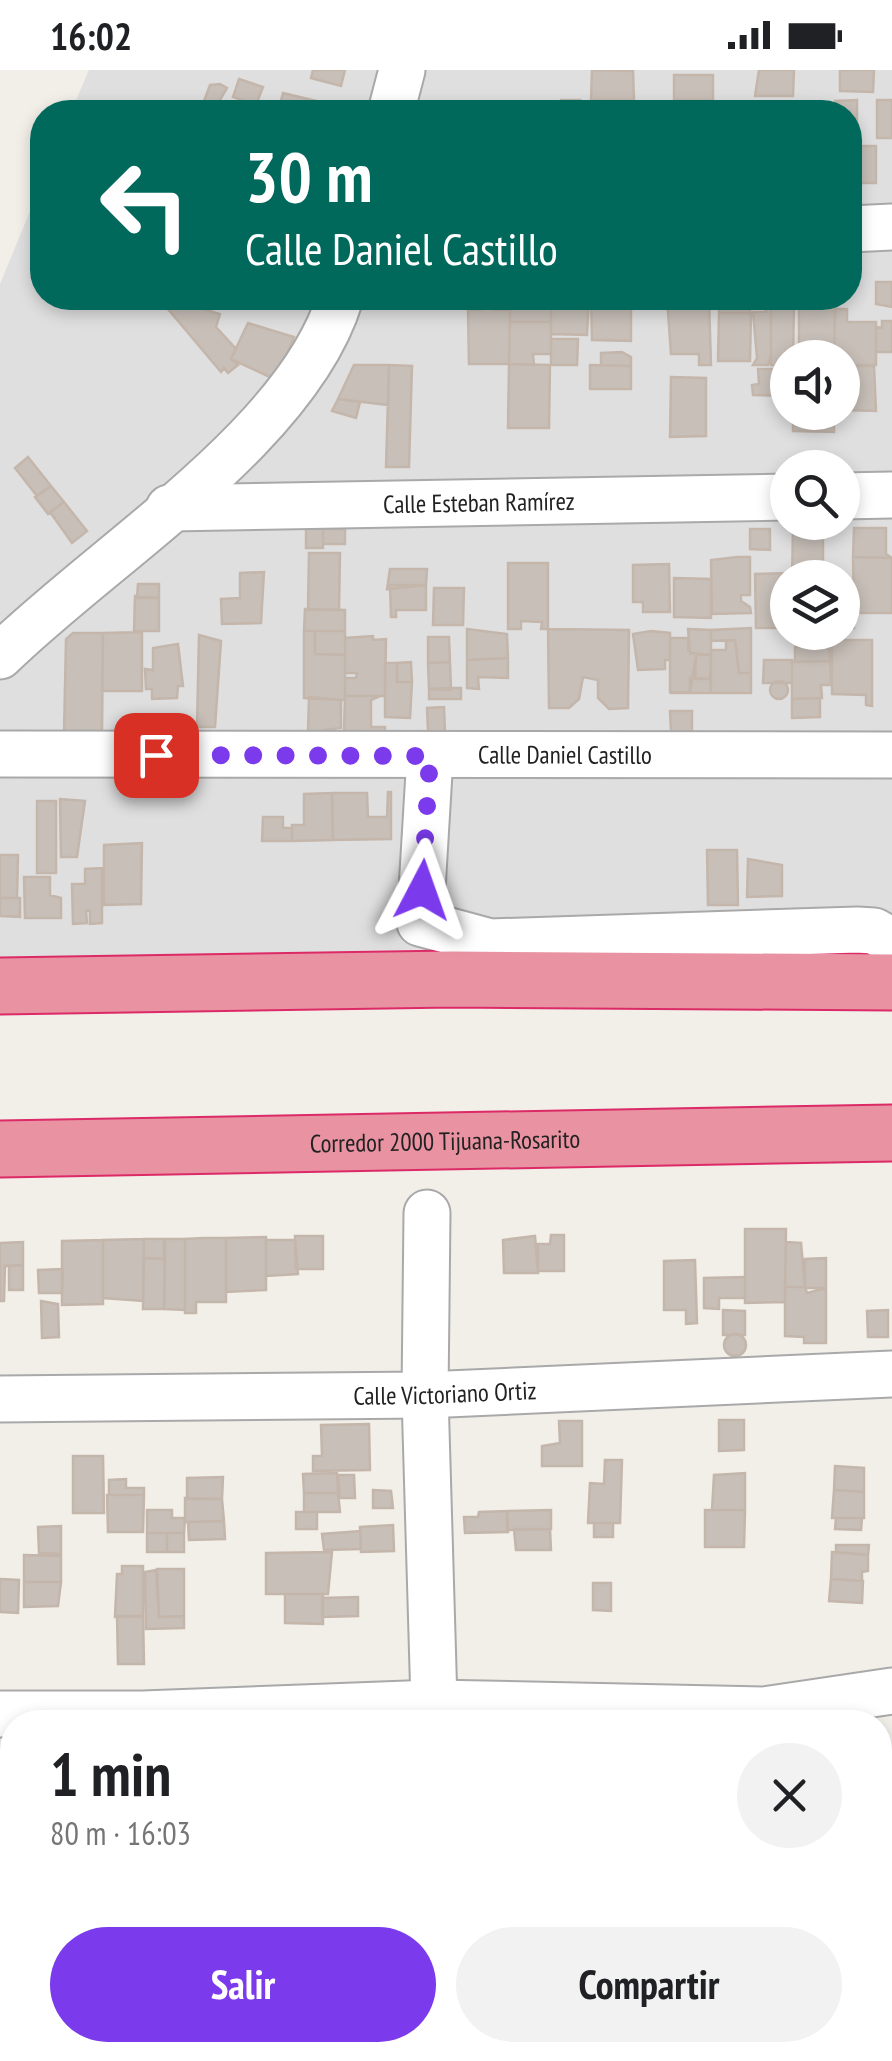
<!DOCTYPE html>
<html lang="es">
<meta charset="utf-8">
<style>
body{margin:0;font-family:"PT Sans Narrow",sans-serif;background:#f2f2f2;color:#202124;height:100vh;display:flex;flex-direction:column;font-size:38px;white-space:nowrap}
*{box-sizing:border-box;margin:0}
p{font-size:32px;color:#757577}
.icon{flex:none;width:55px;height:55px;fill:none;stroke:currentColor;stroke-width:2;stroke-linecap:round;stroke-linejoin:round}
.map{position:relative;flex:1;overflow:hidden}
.sheet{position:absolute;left:0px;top:1640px;width:892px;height:352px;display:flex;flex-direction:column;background:#fff;border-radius:40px 40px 0 0;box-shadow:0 5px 15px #0003}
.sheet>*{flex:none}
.banner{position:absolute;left:30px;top:30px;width:832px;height:210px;border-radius:40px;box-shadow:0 5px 15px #0003;background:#00695c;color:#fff;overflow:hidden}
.buttons{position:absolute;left:770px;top:270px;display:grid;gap:20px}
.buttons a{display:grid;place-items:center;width:90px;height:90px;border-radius:50%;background:#fff;box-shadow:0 5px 15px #0003;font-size:50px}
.pin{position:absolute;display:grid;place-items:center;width:85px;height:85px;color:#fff;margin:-42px;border-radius:20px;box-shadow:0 5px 15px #0006}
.me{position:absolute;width:110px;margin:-55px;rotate:4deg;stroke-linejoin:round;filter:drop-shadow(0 0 8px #0008)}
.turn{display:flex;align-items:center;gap:35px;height:210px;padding:0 50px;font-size:45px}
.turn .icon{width:130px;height:130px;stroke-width:2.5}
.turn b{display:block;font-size:70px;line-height:85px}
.round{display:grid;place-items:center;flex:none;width:105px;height:105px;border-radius:52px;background:#f2f2f2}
.overview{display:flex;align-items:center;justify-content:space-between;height:170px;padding:0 50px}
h1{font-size:60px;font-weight:800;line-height:75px}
.primary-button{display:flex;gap:20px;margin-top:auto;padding:20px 50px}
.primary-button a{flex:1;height:115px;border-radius:60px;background:#7c3aed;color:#fff;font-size:40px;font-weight:800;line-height:115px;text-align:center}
.primary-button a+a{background:#f2f2f2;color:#202124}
.status{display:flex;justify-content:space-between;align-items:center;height:70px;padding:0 50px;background:#fff;direction:ltr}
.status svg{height:28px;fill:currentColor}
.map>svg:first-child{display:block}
.residential{fill:#e0dfdf;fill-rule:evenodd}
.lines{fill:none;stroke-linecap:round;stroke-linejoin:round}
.stream{stroke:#aad3df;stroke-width:10}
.building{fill:#c7bfb8;stroke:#c4b6ab;stroke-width:2.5}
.minor-casing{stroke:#a9a9a9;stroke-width:49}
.highway-casing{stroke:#dc2a67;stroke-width:59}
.minor{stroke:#fff;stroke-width:45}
.highway{stroke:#e892a2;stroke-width:55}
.route{stroke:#7c3aed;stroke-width:18;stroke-dasharray:0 32.4}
.labels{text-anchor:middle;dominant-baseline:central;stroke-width:9;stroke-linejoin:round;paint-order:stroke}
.street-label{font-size:25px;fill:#222;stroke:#fff}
</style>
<div class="status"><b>16:02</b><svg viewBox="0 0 49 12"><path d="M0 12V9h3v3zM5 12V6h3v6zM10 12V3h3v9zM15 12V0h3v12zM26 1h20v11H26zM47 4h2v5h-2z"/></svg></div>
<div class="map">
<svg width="892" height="1991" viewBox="0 0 892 1991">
<rect width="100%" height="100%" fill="#f2efe9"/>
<path class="residential" d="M89,0H892V869L0,889V214L42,112V228H850V42H71ZM788,288H842V342H788ZM788,398H842V452H788ZM788,508H842V562H788Z"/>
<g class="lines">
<path class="stream" d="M880,1696L892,1692
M285,1991L301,1980"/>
</g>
<path class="building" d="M313,0H345L341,16L311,8Z
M592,0L633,1L634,30H591Z
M759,0H794L793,26H755Z
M840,0H874L873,22L840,21Z
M674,5H713V30H674Z
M239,9L263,17L256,35L233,27Z
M220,14L227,18L217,35L204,31L210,15Z
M283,23L337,36L335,42H278Z
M561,30H580V41L591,42H552L561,41Z
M857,30V76L850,78V42H835V31Z
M877,30H892V68H877Z
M857,76H876V113H858Z
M876,212H892V237L876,234Z
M551,228H589L587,265L551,264Z
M591,228H631V271L592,270Z
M667,228H709L711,295H699V284H671Z
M517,230H551V252H510V234Z
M719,230H751L750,243H719Z
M176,231L220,244L216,257L236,279L231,289L238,295L228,303L224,298L221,302L168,239Z
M488,232L493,240H510L509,294H469L468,240H482Z
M766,236H771V286L768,295H753L757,288L753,242H766Z
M771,236H794L793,288H788V296L771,295Z
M835,236L834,287H799V237Z
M835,239H847V252H876V295H842V288H834Z
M719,243H751L750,291H718Z
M882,251H892V282H876V257L882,258Z
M510,252H551V284H533L534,295L509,294Z
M248,253L294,267L276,310L231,289Z
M551,269H578L577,295H551Z
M622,282L631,287V296L601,295V283Z
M509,294L550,295L549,358H508Z
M354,295H389L388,335L338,329Z
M389,295L412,296L409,397H386Z
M590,295L631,296V319H590Z
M842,296H874L876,341L842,340Z
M758,299H788V326L753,325L752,315L759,314Z
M671,307L706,308V366L670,367Z
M338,329L360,332L356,348L332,341Z
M793,342H834V362L793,361Z
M28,387L51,416L37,426L15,398Z
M51,416L64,432L48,444L35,427Z
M64,432L87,461L72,473L50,442Z
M306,457L323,459V478H306Z
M823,458V508H792L793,459Z
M854,458H886V484L892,488L853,487Z
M323,459H345V474H323Z
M750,459H770V480L750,479Z
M309,483H340L339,540H308Z
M737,487H750V525H741V531L750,537L751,543L712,544L711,490Z
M853,487L892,488V543H854Z
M508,493H548V559H541L542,552L521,551V559H508Z
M669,494L670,542H643V532H633V495Z
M390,499H427L426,515L387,519Z
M264,502L261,553L222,554L221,529L240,528V503Z
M792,503L788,508L783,558H756L755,504Z
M674,508L711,509V548L674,547Z
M138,514H159V528H137Z
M390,515H426V540H396V547H391Z
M434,518H464L463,555H433Z
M135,526L159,528V561H134Z
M842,532H853L854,558H842Z
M305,539L345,540V561H304Z
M751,558V603H739L735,570L711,571V560Z
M467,559L507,564L508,588L467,590Z
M548,559L629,560L628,638L609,639L598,628V610L583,607L579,629L569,638H549Z
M688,559L711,560V585L690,583Z
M304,561H315V584L345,585V630L304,628Z
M315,561H345V585L315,584Z
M651,561L670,563V590H665V599L638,600L633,564Z
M142,562V621H102L103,563Z
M73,563H103L102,664H64L66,569Z
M199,565L221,571L215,657H197Z
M373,566V570L386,569L385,626H345V608H356L357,603H345V568Z
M428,567H449L450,592L428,593Z
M670,568H688V580L696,586L690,622H670Z
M735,570L739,603H751V623H711V580H726V571Z
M832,570H872V636L866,635V625L832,624Z
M813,572H829L830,591L795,592V577L813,576Z
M178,574L183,616H178L177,628L152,629V619H146L145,599L153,600V578Z
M696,585H711L710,609H695Z
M508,588V608L478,607L479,619L467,618V590Z
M764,590H792V613H763Z
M830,591L831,615H821L822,628L792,629V592Z
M411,592L412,612H397V593Z
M385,593H397V612H412L410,648L385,647Z
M428,593L450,592L451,620L429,619Z
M690,608L710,609L711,623H670L690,622Z
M770 620a9 9 0 1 1 18 0a9 9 0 1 1-18 0Z
M451,618H461V629H429V619Z
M345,626H380L371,630V657H385V662H344Z
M309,627L341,630V658L308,662Z
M820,628V647L792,648V629Z
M444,637L445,662H428L427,638Z
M670,641H692V662H671Z
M388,722H391V769L333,770L332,723H367L368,747H387Z
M332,723L333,770L292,771V755H304V724Z
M60,729L85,731L77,787H61Z
M37,731H56V803H37Z
M263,747H283V758H292V771H262Z
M142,773L141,834L104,835V775Z
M707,780H737L738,835H708Z
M0,785H18L17,828H0Z
M748,789L782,795V826L747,827Z
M102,798V853L90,854V841H86L87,853L73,854L72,814H85V799Z
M24,807H50V825L61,828V848H25Z
M0,828H20V847L0,846Z
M745,1159H786L785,1232L745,1233Z
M551,1165H564V1201H538V1174H550Z
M295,1166H323V1199H296Z
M535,1166L538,1203H504L503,1170Z
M266,1167V1220L226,1222V1168Z
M204,1168H226V1232H196V1243H185V1169Z
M144,1169H164V1189L144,1188Z
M144,1169L143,1231L103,1228V1170Z
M165,1169H185V1240L164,1239Z
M103,1170V1234L62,1235V1171Z
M266,1170H295L298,1204L266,1206Z
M23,1172V1195L5,1196L4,1231H0V1173Z
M786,1172L801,1173L805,1217H785Z
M144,1188L165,1189L164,1239H143Z
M826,1188V1218H805V1189Z
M695,1190L697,1253L686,1254V1240H664V1191Z
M23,1195V1220H9V1196Z
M63,1199L62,1223H39L38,1200Z
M745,1207V1228H719V1239L704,1238V1208Z
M785,1217H805L807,1223L826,1218V1273H804V1267L785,1266Z
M41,1231L58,1234L59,1267L42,1268Z
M723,1240L745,1241V1265H723Z
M888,1240V1267H868L867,1241Z
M724 1275a11 11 0 1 1 22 0a11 11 0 1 1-22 0Z
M719,1350H744V1380L719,1381Z
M559,1351H582V1396H542V1376L560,1373Z
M369,1354L370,1400L313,1401V1386H322L321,1355Z
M73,1386H103L104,1443H73Z
M605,1390H622L620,1453H588L590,1413L604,1414Z
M835,1396L864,1398V1422L834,1420Z
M337,1403L338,1423H304L303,1404Z
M745,1403V1440H712L714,1405Z
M338,1405H354L355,1428H340Z
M223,1407L222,1429H187V1408Z
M126,1409V1418H144V1425H109V1410Z
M373,1420L391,1421L393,1438H373Z
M834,1420L864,1422V1448H832Z
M304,1423H338L340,1442H304Z
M107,1425H144L143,1462H108Z
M185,1428L222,1429L224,1451L185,1452Z
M147,1440H172V1448H185L184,1463H147Z
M551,1440V1459L507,1460V1441Z
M705,1440H745L744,1477H705Z
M507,1441L508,1462L465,1463L464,1447H478L479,1442Z
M296,1442H317V1459H296Z
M836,1448H862L861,1460L835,1459Z
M224,1451L225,1469L189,1470L188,1452Z
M594,1453H613V1467H594Z
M393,1455L394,1481L361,1482L360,1457Z
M61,1456V1484L39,1483L38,1457Z
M514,1459H550L551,1480H516Z
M360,1461L361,1479L324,1480L322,1464Z
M147,1463H167V1482H147Z
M167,1463H184V1482H167Z
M836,1475H869L868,1485L836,1482Z
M332,1482L328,1524H266V1483Z
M832,1482L868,1485V1501L862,1502V1511L831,1509Z
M24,1485L61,1486V1512H24Z
M122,1496H143V1546L115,1547L117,1504H122Z
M157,1499H184V1546L159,1547Z
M156,1500L159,1547L184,1546V1558L146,1559L145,1502Z
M0,1509L19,1510L18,1543L0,1542Z
M831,1509L863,1511L862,1533L829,1531Z
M24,1512H61L58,1536L24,1537Z
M593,1513H611V1541L593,1540Z
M285,1524H323V1554L285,1553Z
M358,1527V1546L322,1547V1528Z
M117,1546H143L144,1594H118Z
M0,1808H12V1862H0Z
M891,1906L892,1933L880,1938V1911Z
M534,1980H574L576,1984L562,1991H540Z
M626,1980H655L658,1986L630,1991Z"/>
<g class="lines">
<g class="minor-casing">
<g id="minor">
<path d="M391,42L402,0"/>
<path d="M850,159L892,157"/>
<path d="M842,426L892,425"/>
<path id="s1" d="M169,438L788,427"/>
<path d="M0,586C104,484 298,366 340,228"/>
<path id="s2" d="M0,684L892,685"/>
<path d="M430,686L420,853L490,872L857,860L874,861L892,871"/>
<path d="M427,1143L425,1325L434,1633"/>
<path id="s3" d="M0,1329L425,1325L892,1304"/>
<path d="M0,1644H143L434,1633L764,1640L892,1621"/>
<path d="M0,1954L12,1953"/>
<path d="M840,1991L863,1980"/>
</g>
</g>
<g class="highway-casing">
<g id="highway">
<path d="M0,916L452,909L892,912"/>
<path id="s4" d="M0,1079L892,1063"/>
</g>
</g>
<use href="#minor" class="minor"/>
<use href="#highway" class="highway"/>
</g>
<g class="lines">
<path class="route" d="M156,685L430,686L422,820"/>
</g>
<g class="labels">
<g class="street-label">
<text stroke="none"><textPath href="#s1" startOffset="310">Calle Esteban Ramírez</textPath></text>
<text stroke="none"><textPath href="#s2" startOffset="565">Calle Daniel Castillo</textPath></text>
<text stroke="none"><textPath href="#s4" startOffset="445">Corredor 2000 Tijuana-Rosarito</textPath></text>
<text stroke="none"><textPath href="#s3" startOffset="445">Calle Victoriano Ortiz</textPath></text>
</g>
</g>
</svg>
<div class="buttons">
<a><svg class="icon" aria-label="sound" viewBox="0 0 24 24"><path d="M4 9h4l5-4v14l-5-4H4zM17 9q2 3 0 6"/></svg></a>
<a><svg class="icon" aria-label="search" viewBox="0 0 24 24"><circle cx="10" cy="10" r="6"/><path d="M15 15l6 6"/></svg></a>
<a><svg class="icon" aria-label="layers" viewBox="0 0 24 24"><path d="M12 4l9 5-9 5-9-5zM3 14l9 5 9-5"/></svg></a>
</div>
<div class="pin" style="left:156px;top:685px;background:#d93025"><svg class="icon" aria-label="arrive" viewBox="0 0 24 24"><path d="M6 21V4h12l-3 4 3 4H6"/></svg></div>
<svg class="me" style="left:422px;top:820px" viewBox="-20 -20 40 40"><path d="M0-17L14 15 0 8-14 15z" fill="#7c3aed" stroke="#fff" stroke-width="4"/></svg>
<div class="banner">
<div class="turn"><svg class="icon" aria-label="left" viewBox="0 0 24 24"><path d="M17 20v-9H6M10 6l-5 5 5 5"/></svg><div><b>30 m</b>Calle Daniel Castillo</div></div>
</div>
<section class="sheet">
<div class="overview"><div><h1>1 min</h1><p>80 m · 16:03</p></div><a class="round"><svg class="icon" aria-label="close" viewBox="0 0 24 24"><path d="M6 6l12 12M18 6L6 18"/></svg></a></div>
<div class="primary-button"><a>Salir</a><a>Compartir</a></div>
</section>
</div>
